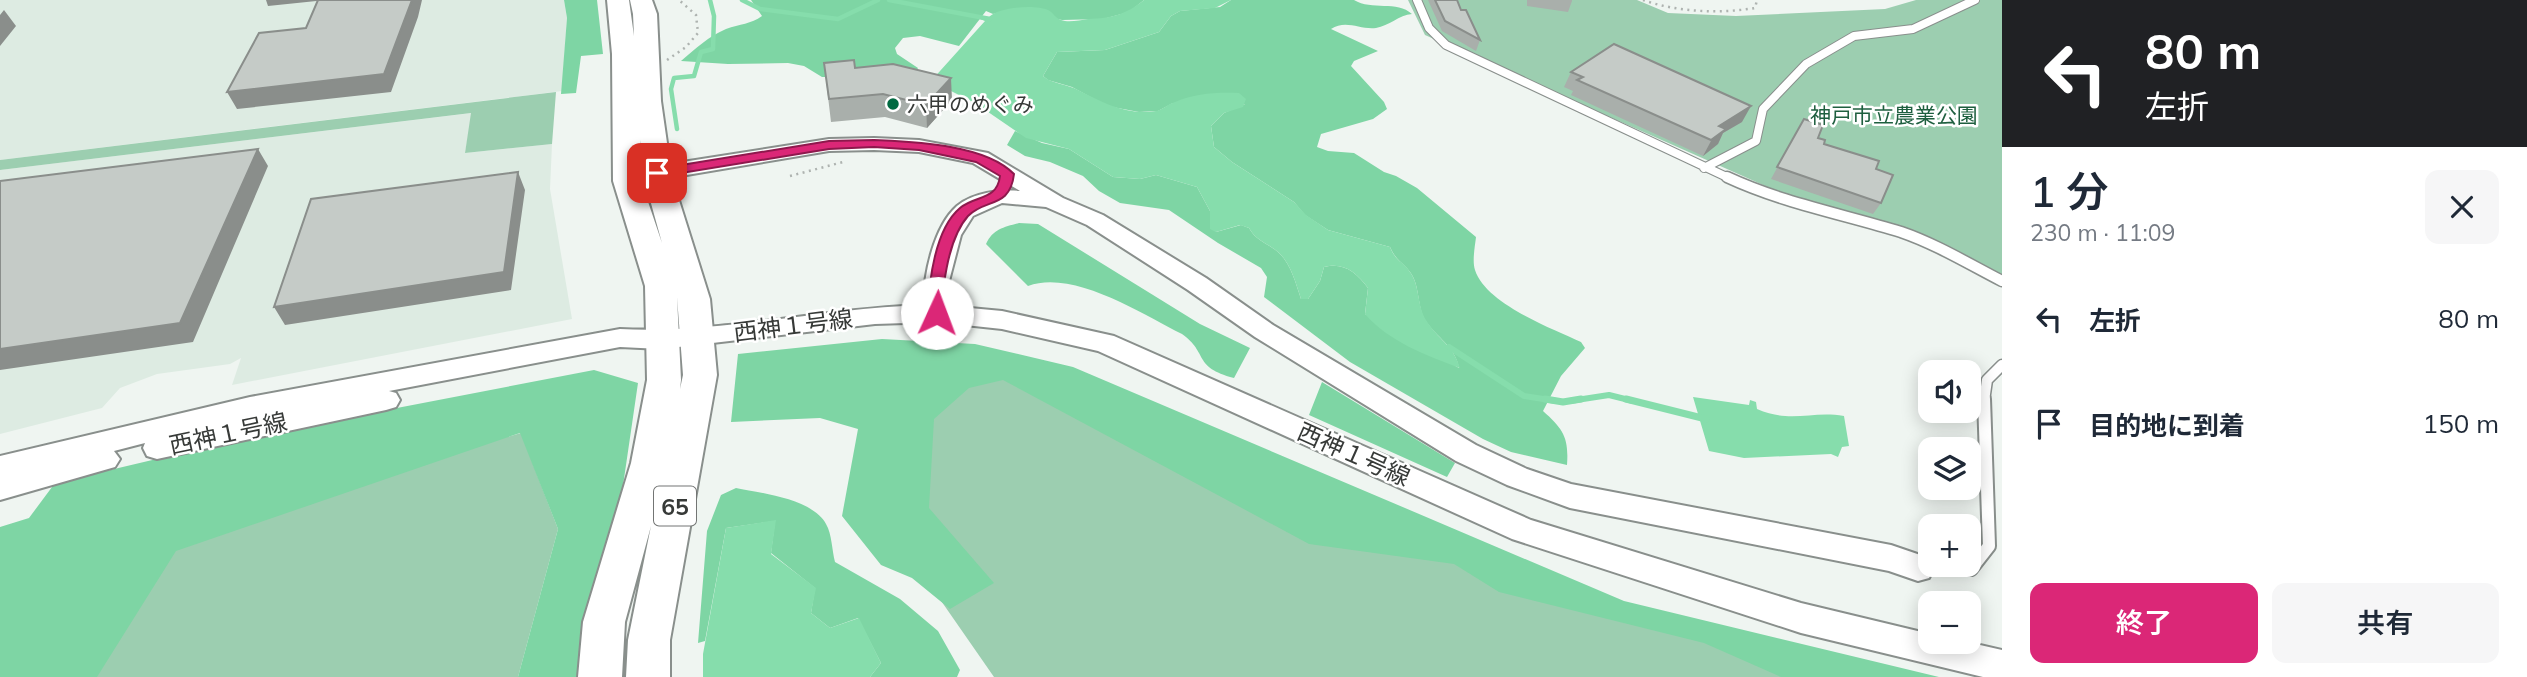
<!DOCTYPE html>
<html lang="ja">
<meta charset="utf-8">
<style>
body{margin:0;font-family:Mulish,"Noto Sans JP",sans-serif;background:#f6f6f7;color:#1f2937;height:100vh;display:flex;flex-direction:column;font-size:26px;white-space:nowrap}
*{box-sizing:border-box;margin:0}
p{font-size:23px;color:#747a83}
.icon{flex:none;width:38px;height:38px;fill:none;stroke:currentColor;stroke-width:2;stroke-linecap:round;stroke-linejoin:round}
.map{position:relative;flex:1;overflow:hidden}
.panel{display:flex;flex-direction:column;background:#fff;width:525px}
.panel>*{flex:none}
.guide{background:#202124;color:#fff;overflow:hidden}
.controls{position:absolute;left:1918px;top:360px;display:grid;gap:14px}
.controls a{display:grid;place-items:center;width:63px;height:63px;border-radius:14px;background:#fff;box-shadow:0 4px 18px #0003;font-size:35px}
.pin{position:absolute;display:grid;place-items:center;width:60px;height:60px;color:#fff;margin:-30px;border-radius:14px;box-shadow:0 4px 10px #0006}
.me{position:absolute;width:77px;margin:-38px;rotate:2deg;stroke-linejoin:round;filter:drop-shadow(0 0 5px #0008)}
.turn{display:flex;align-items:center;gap:24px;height:147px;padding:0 28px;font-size:32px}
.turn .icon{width:91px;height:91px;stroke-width:2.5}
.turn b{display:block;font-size:49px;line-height:60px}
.round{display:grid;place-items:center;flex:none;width:74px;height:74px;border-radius:14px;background:#f6f6f7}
.head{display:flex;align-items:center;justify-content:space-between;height:119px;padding:0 28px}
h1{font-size:42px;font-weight:600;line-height:52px}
.cta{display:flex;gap:14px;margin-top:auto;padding:14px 28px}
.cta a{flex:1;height:80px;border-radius:14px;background:#db2777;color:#fff;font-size:28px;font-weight:600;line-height:80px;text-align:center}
.cta a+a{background:#f6f6f7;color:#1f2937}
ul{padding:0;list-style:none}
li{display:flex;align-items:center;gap:21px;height:105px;padding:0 28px}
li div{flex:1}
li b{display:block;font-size:26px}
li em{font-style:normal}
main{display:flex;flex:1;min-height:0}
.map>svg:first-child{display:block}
.built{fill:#ddebe2}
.green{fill:#9cceb0}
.forest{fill:#7ed5a4}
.water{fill:#86ddac}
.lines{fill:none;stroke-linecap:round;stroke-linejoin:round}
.stream-far2{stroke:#86ddac;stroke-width:4.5}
.stream-far1{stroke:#86ddac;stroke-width:6}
.stream{stroke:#86ddac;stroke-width:7}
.service-far2-casing{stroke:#898f8c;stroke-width:10}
.service-far1-casing{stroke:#898f8c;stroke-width:13}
.service-casing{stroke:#898f8c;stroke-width:16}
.tertiary-casing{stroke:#898f8c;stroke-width:4}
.primary-casing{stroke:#898f8c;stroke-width:4}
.path{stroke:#aeb3b0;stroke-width:2.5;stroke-dasharray:2 4.5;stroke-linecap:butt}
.service-far2{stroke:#fff;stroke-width:8}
.service-far1{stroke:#fff;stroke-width:10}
.service{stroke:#fff;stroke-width:12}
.tertiary{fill:#fff;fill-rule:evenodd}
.primary{fill:#fff;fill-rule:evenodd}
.wall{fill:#a9afab}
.shaded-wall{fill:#8a8e8b}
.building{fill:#c5cbc7;stroke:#8a8e8b;stroke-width:2}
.route{fill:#db2777;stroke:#8e194d;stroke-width:2}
.poi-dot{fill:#006a41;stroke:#fff;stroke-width:2.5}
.labels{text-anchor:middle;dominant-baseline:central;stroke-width:5;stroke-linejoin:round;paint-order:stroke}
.far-poi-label{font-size:21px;fill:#373a38;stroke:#fff;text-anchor:start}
.far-park-label{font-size:21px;fill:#1e5f3f;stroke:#fff}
.shield{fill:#fff;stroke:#737574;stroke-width:2}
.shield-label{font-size:23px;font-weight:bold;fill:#373a38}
.street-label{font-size:24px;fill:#373a38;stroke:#fff}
</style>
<main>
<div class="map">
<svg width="2002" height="677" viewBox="0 0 2002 677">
<rect width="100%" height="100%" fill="#eff5f1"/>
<path class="built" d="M0,0H564L567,18L562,91L0,160Z
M472,113L465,153L552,144L550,189L572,319L232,385L241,358L230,364L157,374L120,388L102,408L0,434V170Z"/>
<path class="green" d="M1408,0H1637L1668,13L1736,16L1885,9L1916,0H2002V275L1899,227L1799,201L1425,35Z
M556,92L552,144L465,153L471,113L0,170V160Z
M995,366L1112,413L1778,659L1849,677H994L871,500L925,402Z
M521,433L558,529L518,677H30L144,539Z"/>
<path class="forest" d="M564,0H597L603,54L581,56L576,93L561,94L567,18Z
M751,0H1144L1129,12L1103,19L1062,20L1011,9L993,14L986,11L959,46L920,36L903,38L895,48L897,54L918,68L909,82L863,77H822L804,66L788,63L728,64L681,61C695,49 709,36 726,29C740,24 751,24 762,16Z
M1231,0H1354C1372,11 1397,0 1412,14C1399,15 1389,26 1376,28C1360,30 1346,19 1331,29L1378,51L1354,61L1351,66L1384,102L1387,109L1373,119L1321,134L1317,147L1328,151L1354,153L1384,172L1396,176L1417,188L1476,237C1475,246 1472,261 1475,270C1486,304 1551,328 1581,342L1585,348L1561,376L1543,411C1563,429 1569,437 1567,465L1511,452L1483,439L1350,362L1264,297L1267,277L1261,268L1218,243L1169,210L1120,203L1099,191L1083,176L1050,162L1025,156L1007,145L1015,131L1042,143L1069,149L1113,177L1140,179L1156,175L1197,187L1210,211L1216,232L1241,225L1249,228C1257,242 1268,243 1279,253C1291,264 1296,284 1301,299H1308L1320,281L1324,267C1344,262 1356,272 1368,288L1365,314L1459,368C1455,346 1437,338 1425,320C1417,306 1420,285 1410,272C1402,261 1397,262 1390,247L1328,230L1305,215L1294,202L1232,162L1214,147L1211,126L1224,113L1245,104L1173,103L1158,111L1139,112L1107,106L1072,87L1048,80L1043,76L1057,52L1105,50L1159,32L1171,16L1180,11L1220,7Z
M1019,223L1038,224L1200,324L1250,348L1234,378C1192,367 1209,353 1182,334C1142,314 1073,269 1028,286L986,244C993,229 1004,227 1019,223Z
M882,339L975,344L1073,367L1624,601L1939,677H1781L1704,643L1499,592L1454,564L1309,544L1003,380L969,388L934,419L929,508L994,583L950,609L912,578L881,565L842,516L858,429L820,418L731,422L738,354Z
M594,370L638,383L595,677H518L558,529L520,433L176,551L97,677H0V527L29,518L55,483L267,433Z
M1322,382L1455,463L1447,477L1309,415Z
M736,488C761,493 813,499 826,524C832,534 832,551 835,562L900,599L938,631L960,670L957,677H870L881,663L858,618L830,628L811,613L815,588L771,553L775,521L726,528L705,641L698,643L707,531L721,495Z"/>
<path class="water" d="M1144,0H1231L1215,8L1180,11L1171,16L1159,32L1105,50L1057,52L1043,76C1052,84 1067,84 1078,90C1102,102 1127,116 1156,111C1162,110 1168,104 1175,102C1196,93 1217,92 1239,93L1246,99L1243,107L1224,113L1211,126L1214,147L1232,162L1294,202L1306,215L1328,230L1390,247C1397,263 1403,261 1410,272C1420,285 1417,306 1426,320C1439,341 1452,343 1460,368C1427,356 1388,341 1365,314L1368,288C1356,272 1344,262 1324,267L1320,281L1308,299H1301C1296,284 1291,264 1279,253C1268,243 1257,242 1249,228L1240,225L1216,232L1210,229V211L1197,187L1156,175L1140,179L1113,177L1069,149L1026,138L975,103L931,81L985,21L980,19L983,16L989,17C999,7 1035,4 1048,10C1054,13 1055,18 1061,20C1069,23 1080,20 1088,19C1112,18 1125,15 1144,0Z
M1693,397L1749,405L1750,400L1756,402L1757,409C1792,424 1812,410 1844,416L1849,446L1842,447L1838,457L1831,454L1744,458L1709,451Z
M776,520L771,554L816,588L811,613L830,628L859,618L881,663L870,677H703V654L726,528Z"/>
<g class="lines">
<path class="stream-far2" d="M742,0L760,9L838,19L878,0
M889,0L990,19
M677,129L671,89L674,78L694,76L701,52L713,49L714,16L710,0"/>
<path class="stream-far1" d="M1449,347L1524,396L1556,401
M1570,401L1609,395L1633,401"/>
<path class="stream" d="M1545,399L1563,402L1581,399
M1626,399L1706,419"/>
<g class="service-far2-casing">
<path id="service-far2" d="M1417,0L1429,28L1446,45L1731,179
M1704,168L1756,141L1763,109L1806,64L1854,36L1913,29L1975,0"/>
</g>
<g class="service-far1-casing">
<path id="service-far1" d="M1727,177C1783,203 1842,214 1901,232C1936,244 1969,264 2002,281
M1984,401L1987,380L2002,365"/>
</g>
<g class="service-casing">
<path id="service" d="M1921,568L1971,569L1989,546L1984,399"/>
</g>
<g class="tertiary-casing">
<path id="tertiary" d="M874,138L919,140L988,153L1063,198L1103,215L1206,278L1273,325L1476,445L1527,469L1571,484L1891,545L1929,558L1930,565L1934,568L1929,578L1918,581L1889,571L1570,508L1507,485L1456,461L1255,337L1188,290L1087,225L1046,207L1002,203L973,216L961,235L948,285L949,306L1002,311L1114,336L1531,520L1801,603L1930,634V642H1967L2002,650V677H1983L1801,633L1512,539L1098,351L1002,329L937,322L875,324L661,349L620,347L389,391L396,393L400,400L396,407L386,410L157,459L147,456L143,448L145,443L114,451L120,459L115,467L0,500V456L250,397L620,329C721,334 823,308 924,305C923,276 934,226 957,206C972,193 1000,189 1020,191L973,163L919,152L874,150L829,151L657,180L649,178L646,173L649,168L657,166L829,139Z"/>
</g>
<g class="primary-casing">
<path id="primary" d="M607,0H629L634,36L633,14L630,0H652L657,14L661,101L672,178L710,299L717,375L670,640V677H626L628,640L651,526L625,622L622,677H578L583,622L631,463L647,380L645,286L613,181L612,54ZM640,140L644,178L662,243L641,181ZM677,297L683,375L680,389L681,380Z"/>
</g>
<path class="path" d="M1643,0C1677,12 1719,14 1755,8L1757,0
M667,60L686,47L698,33L696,15L679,0
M790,176L843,162"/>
<use href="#service-far2" class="service-far2"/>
<use href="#service-far1" class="service-far1"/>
<use href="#service" class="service"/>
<use href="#tertiary" class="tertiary"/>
<use href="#primary" class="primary"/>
</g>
<path class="wall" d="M1428,0H1457L1461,10L1480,40L1476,51L1442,31Z
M1527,0H1572V1L1568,12L1527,6Z
M824,63L855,68L952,100L927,128L885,117L831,122Z
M1571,72L1742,122L1723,133L1718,144L1703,156L1571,95L1573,91L1564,87Z
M1797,131L1818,138L1824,144L1876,169L1881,203L1873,214L1771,179Z"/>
<path class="shaded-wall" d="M266,0H326L268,6Z
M412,0H422L418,17L391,92L237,109L227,92Z
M4,10L16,26L0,46V15Z
M951,78L952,100L927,128L926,105Z
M1751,106L1742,122L1723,133L1718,144L1703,156L1719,126Z
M258,149L268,166L193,342L0,370V349Z
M518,172L525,190L511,290L285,325L274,307Z"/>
<path class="building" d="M318,0H412L384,74L227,92L259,33L306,28Z
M1435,0H1457L1461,10H1466L1480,40L1445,21Z
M1614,44L1751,106L1719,126L1726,129L1711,140L1577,80L1583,77L1571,72Z
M854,60L855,68L893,64L951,78L926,105L883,94L829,99L824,63Z
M1804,119L1823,125L1818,138L1825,140L1824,144L1879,161L1876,169L1893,175L1881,203L1777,167Z
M258,149L180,323L0,349V181Z
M518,172L504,272L274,307L311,199Z"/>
<path class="route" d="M874,140C914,142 985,144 1014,174C1010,209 985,198 968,216C953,233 947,262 944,284C942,295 947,307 942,317L937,318L929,313C928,283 935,229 960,208C975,195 997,201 1000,176L976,162L919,150L874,147L829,149L657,177L651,173L657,169L829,141Z"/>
<circle class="poi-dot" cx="893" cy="104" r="7"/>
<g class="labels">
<g class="far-poi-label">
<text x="907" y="104">六甲のめぐみ</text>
</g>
<g class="far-park-label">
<text x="1894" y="115">神戸市立農業公園</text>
</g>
<rect class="shield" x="654" y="486.5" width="42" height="39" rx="5"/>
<g class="shield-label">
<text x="675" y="506">65</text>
</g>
<g class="street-label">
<text transform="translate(793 325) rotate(-7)">西神１号線</text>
<text transform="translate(228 433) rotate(-12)">西神１号線</text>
<text transform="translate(1354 454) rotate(24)">西神１号線</text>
</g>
</g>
</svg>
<div class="controls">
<a><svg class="icon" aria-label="sound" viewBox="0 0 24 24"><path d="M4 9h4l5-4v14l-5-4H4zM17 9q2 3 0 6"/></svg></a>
<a><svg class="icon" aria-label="layers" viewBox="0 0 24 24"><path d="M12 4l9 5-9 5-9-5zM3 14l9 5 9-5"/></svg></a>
<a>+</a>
<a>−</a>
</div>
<div class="pin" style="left:657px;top:173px;background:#d93025"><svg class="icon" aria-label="arrive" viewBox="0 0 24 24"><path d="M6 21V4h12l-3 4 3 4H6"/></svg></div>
<svg class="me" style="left:937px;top:313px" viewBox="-20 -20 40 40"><circle r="19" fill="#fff"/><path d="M0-13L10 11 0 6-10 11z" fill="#db2777"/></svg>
</div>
<section class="panel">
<div class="guide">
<div class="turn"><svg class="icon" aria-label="left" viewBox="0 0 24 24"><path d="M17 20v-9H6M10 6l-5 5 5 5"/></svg><div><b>80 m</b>左折</div></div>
</div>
<div class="head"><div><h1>1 分</h1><p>230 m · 11:09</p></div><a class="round"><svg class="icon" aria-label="close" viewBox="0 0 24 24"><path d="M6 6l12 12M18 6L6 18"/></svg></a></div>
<ul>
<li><svg class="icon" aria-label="left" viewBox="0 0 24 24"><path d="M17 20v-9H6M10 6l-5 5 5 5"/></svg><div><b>左折</b></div><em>80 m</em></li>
<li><svg class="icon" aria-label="arrive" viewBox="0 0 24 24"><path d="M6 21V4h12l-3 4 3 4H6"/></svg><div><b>目的地に到着</b></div><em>150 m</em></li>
</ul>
<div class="cta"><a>終了</a><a>共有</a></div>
</section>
</main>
